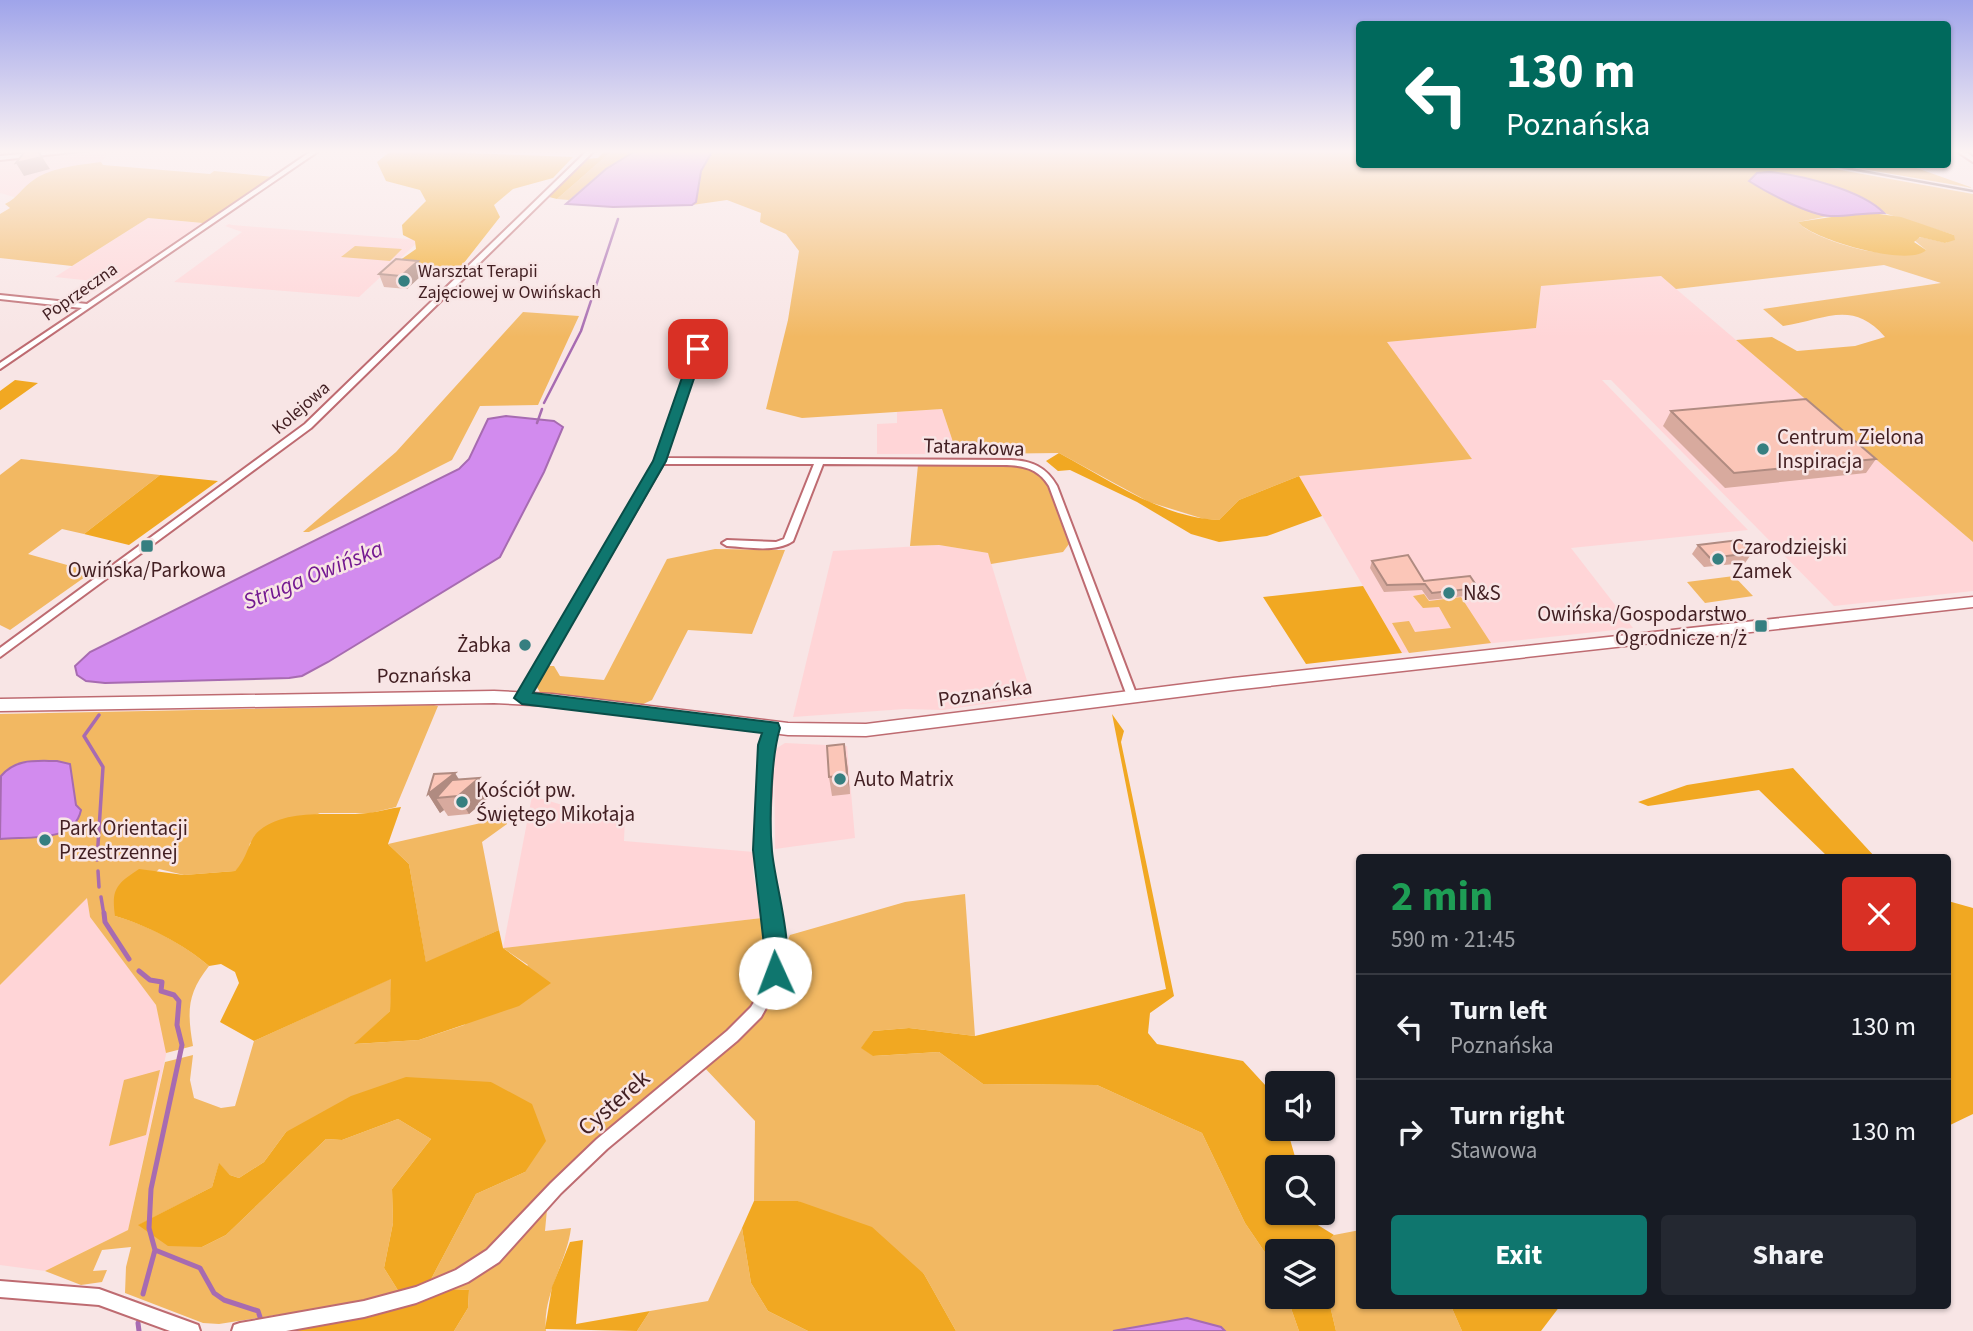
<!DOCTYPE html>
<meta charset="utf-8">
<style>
body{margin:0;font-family:"Source Sans 3",sans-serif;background:#242831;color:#f1f3f6;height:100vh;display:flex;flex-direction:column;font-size:26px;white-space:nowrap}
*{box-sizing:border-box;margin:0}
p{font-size:23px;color:#9ea1a6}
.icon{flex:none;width:38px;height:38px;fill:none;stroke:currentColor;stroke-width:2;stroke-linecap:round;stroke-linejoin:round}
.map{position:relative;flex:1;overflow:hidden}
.details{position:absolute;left:1356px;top:854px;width:595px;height:455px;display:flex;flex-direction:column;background:#171b24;border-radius:7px;box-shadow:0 2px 5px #0004}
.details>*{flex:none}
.top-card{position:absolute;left:1356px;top:21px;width:595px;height:147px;border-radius:7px;box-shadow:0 2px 5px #0004;background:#00695c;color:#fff;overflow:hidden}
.controls{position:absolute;left:1265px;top:1071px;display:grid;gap:14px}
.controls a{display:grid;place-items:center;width:70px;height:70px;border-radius:7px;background:#171b24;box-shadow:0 2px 5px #0004;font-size:35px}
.pin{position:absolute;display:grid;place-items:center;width:60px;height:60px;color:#fff;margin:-30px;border-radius:14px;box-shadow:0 4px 10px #0006}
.me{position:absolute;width:77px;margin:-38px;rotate:358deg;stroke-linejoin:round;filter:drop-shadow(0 0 5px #0008)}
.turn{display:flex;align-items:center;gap:24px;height:147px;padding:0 35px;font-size:32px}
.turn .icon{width:91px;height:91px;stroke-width:2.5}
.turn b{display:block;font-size:49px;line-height:60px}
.round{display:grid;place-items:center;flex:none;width:74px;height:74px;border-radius:7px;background:#242831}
.head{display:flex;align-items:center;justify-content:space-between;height:119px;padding:0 35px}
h1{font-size:42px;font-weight:700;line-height:52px;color:#1e9e55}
.button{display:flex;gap:14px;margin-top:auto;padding:14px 35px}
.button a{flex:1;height:80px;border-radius:7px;background:#0f766e;color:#fff;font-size:28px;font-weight:700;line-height:80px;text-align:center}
.button a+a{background:#242831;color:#f1f3f6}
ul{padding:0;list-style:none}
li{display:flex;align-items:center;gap:21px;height:105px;padding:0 35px;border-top:2px solid #363941}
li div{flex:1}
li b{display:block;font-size:26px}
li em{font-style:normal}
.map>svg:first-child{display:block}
.built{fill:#ffd5d7}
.green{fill:#f2b862;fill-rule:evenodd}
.forest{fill:#f1a822}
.water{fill:#d28bee;stroke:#a76bb1;stroke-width:2}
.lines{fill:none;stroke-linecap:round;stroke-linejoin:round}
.stream-far2{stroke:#a76bb1;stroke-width:2.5}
.stream-far1{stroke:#a76bb1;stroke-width:3.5}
.stream{stroke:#a76bb1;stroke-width:5}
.street-casing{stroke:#be6b71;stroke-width:4}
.secondary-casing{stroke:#be6b71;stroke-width:3}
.street{fill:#fff;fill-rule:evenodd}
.secondary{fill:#fff;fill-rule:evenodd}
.rail{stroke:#85686a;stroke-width:2.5}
.wall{fill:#d8aa9e}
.shaded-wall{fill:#b08b81}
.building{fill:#fbc6b8;stroke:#b08b81;stroke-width:2}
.route{fill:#0f766e;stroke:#0a4d48;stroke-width:2}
.poi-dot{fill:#367f80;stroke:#f8e5e5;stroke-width:2.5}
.labels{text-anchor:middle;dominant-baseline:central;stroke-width:5;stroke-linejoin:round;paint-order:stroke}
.far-poi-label{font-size:18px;fill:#421f22;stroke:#f8e5e5;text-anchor:start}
.far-street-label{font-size:18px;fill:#421f22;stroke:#f8e5e5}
.poi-label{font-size:21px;fill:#421f22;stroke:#f8e5e5;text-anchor:start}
.street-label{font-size:21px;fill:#421f22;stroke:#f8e5e5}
.water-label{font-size:23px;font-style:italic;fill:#741991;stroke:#f8e5e5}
.near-street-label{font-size:24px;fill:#421f22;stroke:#f8e5e5}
</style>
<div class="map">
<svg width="1973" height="1331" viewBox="0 0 1973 1331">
<rect width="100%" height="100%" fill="#f8e5e5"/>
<path class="built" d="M111,150L101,162L70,167L23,188L18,198L0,193V160Z
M148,218L202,223L123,277L103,282L55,277Z
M229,224L232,225L420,240L359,297L174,282L242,232L225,226Z
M1661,276L1973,542V591L1834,606L1611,380H1602L1748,530L1571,548L1633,628L1402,653L1299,476L1472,459L1387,342L1536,328L1541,286Z
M942,409L957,454H877V424L897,423V412Z
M939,545L988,553L1032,697L943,710L905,709L793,717L833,551Z
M785,743L847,746L855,838L775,849L774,750Z
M532,796L613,820L625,815L624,841L754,852L753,872L762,918L503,948Z
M87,897L90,917L156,1005L167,1050L128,1230L45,1271L0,1265V985Z"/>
<path class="green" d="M613,150H637L606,169L569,200L557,199Z
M713,150H1360V164H1807L1973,194V542L1736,340L1772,337L1797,351L1855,346L1885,337C1852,299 1825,320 1783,326L1763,309L1941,283L1884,265L1676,289L1661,276L1541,286L1536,328L1387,342L1472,459L1299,476L1239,500L1219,520L1204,519L1149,502L1059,453L957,454L942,409L802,418L766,409L788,320L799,251L786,234L760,222L761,213L727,200L692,205L696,202L701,171ZM1769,172C1801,175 1862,190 1884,213L1954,235L1946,243L1921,237L1914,240L1926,250C1910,251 1891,254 1875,252C1857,250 1809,236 1798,222L1829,216L1761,189Z
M101,162L103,165L210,174L214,171L273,177L203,223L148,218L72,266L0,258V214L10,208L5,204C18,198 22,187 35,179C53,167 80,165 101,162Z
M1840,165H1908L1973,188Z
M355,246L402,249L390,261L341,257Z
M523,312L579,316L538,405L480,406L452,460L309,532H303L396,452Z
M21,459L160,475L84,534L62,529L28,554L92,572L10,630L0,625V475Z
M1007,464L1038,471L1046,482L1069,544L1063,552L991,564L988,553L939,545L910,546L918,465Z
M715,549L785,550L752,634L688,630L652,700L641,705L541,694L535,684L548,666H554L560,676L604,680L667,559Z
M1734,576L1753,596L1705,603L1687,582Z
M1424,594L1429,601L1461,597L1491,643L1409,653L1392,623L1409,621L1415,632L1451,628L1439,607L1423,608L1413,596Z
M434,705L438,706L396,807L371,813H320L250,843L246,860L235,871L184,875L159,869L115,916C147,925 184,944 209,966C187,994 187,1011 193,1046L166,1053L156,1005L90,917L87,898L0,985V714Z
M507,807V824L482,842L499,930L426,963L409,864L388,844L481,823L482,812Z
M965,894L975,1036L909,1028L873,1031L862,1048L874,1056L939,1052L983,1084L1097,1085L1202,1133L1245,1223L1277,1270L1278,1297H1287L1299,1331H1225L1221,1327L1187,1318L1113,1331H956L924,1274L798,1201H754L755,1121L702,1065C724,1042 754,1020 773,994C785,977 781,954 790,935L905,902Z
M762,918C784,948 766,989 747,1014L575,1159L501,1237L466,1266L429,1283L476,1194L525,1172L491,1082L286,1132L264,1162L239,1178L230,1175L219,1164L212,1187L139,1225L202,1247L226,1235L326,1139L342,1140L398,1119L431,1139L392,1189L393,1223L384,1268L399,1292L360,1302L219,1324L203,1323L125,1293L126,1267L131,1247L102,1250L93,1271L107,1270L102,1282L81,1285L45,1271L128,1230L165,1062L193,1055L190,1080L194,1098L221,1108L235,1106L254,1041L392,978L390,1011L355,1044L419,1040L464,1025L528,965L503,948Z
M160,1070L146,1135L109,1146L124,1080Z
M547,1209L545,1231L571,1228C567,1262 542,1295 546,1331H454L468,1308L469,1290L452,1289L488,1268Z
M742,1228L751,1283L768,1311L808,1331H637L650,1311L708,1301Z
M1360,1230V1306H1451L1462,1331H1336L1323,1276V1251L1317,1249L1334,1235Z"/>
<path class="forest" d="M392,150H468L467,153L573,157L553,178L513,189L494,205L500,217L460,268L396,263L416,249L415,241L403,235L402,225L426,201L420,190L386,181L377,162Z
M605,150H613L557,199L549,197L586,159L598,158Z
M1865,212L1901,217L1954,235L1955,240L1945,243L1920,237L1914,242L1926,250C1910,268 1811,239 1798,222Z
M15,380L38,383L0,410V391Z
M1059,453C1108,479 1162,518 1219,520L1239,500L1299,476L1322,516L1267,536L1219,542L1191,534L1137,502L1070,470L1058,471L1046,461Z
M160,475L218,481L129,545L84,534Z
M1363,586L1402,653L1306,664L1263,597Z
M1112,714L1124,731L1121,742L1174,996L1150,1013L1148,1033L1157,1044L1243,1061L1277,1098L1278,1129H1287L1298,1167H1278V1213H1310L1313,1222L1334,1235L1317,1251H1278L1277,1270L1245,1223L1202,1133L1097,1085L983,1084L939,1052L873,1056L861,1048L873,1031L909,1028L975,1036L1166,989Z
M1793,768L1875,857H1828L1759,790L1648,806L1638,802L1687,785Z
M401,807L388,844L409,864L426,962L499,930L503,948L551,983L519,1006L419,1040L354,1044L390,1011L391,979L254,1041L220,1022L239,983L235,972L221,964L209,966C184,944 146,925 115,916C111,888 117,884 139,869L184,875L235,871C249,857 248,839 260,830C290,807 334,817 368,813C379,812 390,808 401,807Z
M1948,901L1973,908V1114L1948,1126Z
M406,1077L491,1082L532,1104L546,1141L525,1172L476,1194L429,1283L399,1292L384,1268L393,1223L392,1189L431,1139L398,1119L342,1140L326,1139L226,1235L202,1247L168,1246L138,1225L212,1187L219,1163L230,1175L239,1178L264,1162L286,1132L351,1096Z
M754,1201H798L872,1227L924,1274L956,1331H808L768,1311L751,1283L742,1228Z
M583,1240L576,1324L650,1311L637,1331L545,1329L552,1287L570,1242Z
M1323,1276L1336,1331H1299L1287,1297H1323Z
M451,1289L469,1290L468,1308L454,1331H278L370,1317Z
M1451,1306H1560L1541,1331H1462Z"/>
<path class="water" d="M637,150H713L701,171L696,202L692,205L613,207L566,204L606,169Z
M1769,172C1801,175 1862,190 1884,213C1865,212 1847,217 1830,216C1809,215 1766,192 1749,181L1757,173Z
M506,416L554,421L563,427L544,472L500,557L328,662L302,676L289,678L105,683L86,681L77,675L75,666L90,652L459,469L469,459L488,419Z
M57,761L70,764L76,805L81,810C74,844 26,836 0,839L1,776C16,758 36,761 57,761Z
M1187,1318L1221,1327L1225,1331H1113Z"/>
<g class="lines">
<path class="stream-far2" d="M544,403L581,331L618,219
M537,423L542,409"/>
<path class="stream-far1" d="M97,860L103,767L84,736L99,715
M98,871L99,887
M101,897L104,915"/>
<path class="stream" d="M104,913L105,922L129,959
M139,971L150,980L162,982L161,991L174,995L179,1001L177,1025L182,1045L151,1189L149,1228L155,1250L143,1294
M155,1250L200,1268L214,1293L224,1300L258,1311L260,1317
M138,1323L139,1331"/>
<g class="street-casing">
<path id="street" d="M63,150H90L0,160V156Z
M313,150H320L0,369V363L82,308L0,299V295L87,304Z
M588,150H595L311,428L0,657V648L305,424Z
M1955,150H1963L1973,157V162Z
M702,324L709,326L665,458L1011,460C1032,461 1046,467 1057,486L1137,696L1136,699H1128L1127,696L1049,486C1038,468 1022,465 1003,465L823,464L793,541C776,553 748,547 727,546L722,543L727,540L776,542L784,539L814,464H663L526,701H518L517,698L518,695L656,461Z
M772,724L776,725L778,728L773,745L768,850L784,960L777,988L761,1017L737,1041L607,1149L561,1193L499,1262L468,1282L416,1303L364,1317L286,1331H232L234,1325L240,1323L364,1301L416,1287L456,1270L487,1250L551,1183L597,1139L727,1031L751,1007L764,986L770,960L756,850L761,745L768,725Z
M0,1281L99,1289L198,1325L200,1331H170L99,1305L0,1297Z"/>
</g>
<g class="secondary-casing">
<path id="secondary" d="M1973,597V607L1233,690L866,736L788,735L552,706L494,703L0,711V699L494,691L552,694L788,723L866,724L1233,678Z"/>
</g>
<use href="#street" class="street"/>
<use href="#secondary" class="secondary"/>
<path class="rail" d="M1823,164L1973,191"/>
</g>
<path class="wall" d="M418,261L423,274L407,289L384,287L379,274Z
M1671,411L1876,459L1866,473L1725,488L1663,426Z
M1698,545L1752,553L1745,563L1704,567L1692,554Z
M1372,561L1424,581L1478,588L1475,595L1429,600L1422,590L1384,592L1370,568Z
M847,763L850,794L832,796L829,777Z
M479,778L489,797L469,814L448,816L444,810L440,813L428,794L460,780Z"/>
<path class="shaded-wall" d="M42,157L50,169L24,176L16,163Z
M418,261L423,274L407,289L401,276Z
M844,744L847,763L850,794L847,775Z
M455,773L465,789L479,778L489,797L469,814L458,796L436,798L444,810L440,813L428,794Z"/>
<path class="building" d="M26,150H37L42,157L16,163Z
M396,259L418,261L401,276L379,274Z
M1806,399L1876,459L1734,473L1671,411Z
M1739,540L1752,553L1710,558L1698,545Z
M1408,555L1424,581L1470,576L1478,588L1432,593L1425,584L1387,585L1372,561Z
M844,744L847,775L829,777L827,746Z
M455,773L428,794L434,774Z
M479,778L458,796L436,798L452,780Z"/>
<linearGradient id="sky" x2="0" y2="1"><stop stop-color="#9fa4ea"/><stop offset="0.45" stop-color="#fcf3f3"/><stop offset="1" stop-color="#fcf3f3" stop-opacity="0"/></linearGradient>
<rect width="1973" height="337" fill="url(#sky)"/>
<path class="route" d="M698,345L704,349L666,461L533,693L778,723L780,728C771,758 769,819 772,851C775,885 796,950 783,980L775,982L768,980L753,850L758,745L762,733L522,704L514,698L653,461L692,349Z"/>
<g class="poi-dot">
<circle cx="404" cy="281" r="7"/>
<circle cx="1763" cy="449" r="7"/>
<rect x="140" y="539" width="14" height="14" rx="3.5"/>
<circle cx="1718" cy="559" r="7"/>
<circle cx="1449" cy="593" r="7"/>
<rect x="1754" y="619" width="14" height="14" rx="3.5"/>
<circle cx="525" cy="645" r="7"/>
<circle cx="840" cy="779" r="7"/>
<circle cx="462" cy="802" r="7"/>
<circle cx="45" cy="840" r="7"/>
</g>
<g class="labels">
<g class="far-poi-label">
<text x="418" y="271">Warsztat Terapii<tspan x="418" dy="21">Zajęciowej w Owińskach</tspan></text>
</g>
<g class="far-street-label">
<text transform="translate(80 292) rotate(-35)">Poprzeczna</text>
<text transform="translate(301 408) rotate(-41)">Kolejowa</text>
</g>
<g class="poi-label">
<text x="1777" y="437">Centrum Zielona<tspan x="1777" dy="24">Inspiracja</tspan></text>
<text x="1732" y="547">Czarodziejski<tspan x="1732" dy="24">Zamek</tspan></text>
<text x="147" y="570" text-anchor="middle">Owińska/Parkowa</text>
<text x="1463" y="593">N&amp;S</text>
<text x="1747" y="614" text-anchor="end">Owińska/Gospodarstwo<tspan x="1747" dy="24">Ogrodnicze n/ż</tspan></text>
<text x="511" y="645" text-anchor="end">Żabka</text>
<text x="854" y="779">Auto Matrix</text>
<text x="476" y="790">Kościół pw.<tspan x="476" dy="24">Świętego Mikołaja</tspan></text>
<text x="59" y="828">Park Orientacji<tspan x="59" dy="24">Przestrzennej</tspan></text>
</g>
<g class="street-label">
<text transform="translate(974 447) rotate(2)">Tatarakowa</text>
<text transform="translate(424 675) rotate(-1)">Poznańska</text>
<text transform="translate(985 693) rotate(-8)">Poznańska</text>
</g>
<g class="water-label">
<text transform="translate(313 575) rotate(-22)">Struga Owińska</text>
</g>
<g class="near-street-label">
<text transform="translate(614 1103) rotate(-41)">Cysterek</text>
</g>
</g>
</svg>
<div class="controls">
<a><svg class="icon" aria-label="sound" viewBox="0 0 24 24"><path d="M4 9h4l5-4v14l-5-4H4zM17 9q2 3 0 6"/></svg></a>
<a><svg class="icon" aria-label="search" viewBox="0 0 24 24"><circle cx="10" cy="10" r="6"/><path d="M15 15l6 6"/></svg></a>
<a><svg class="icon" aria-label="layers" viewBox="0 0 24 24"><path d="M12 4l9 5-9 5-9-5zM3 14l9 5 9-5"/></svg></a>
</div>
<div class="pin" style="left:698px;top:349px;background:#d93025"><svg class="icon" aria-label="arrive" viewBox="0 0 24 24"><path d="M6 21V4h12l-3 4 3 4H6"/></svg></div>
<svg class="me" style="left:775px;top:973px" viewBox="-20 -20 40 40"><circle r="19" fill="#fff"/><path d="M0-13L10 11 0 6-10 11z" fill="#0f766e"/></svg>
<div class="top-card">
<div class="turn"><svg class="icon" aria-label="left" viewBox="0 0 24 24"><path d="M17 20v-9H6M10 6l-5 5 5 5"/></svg><div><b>130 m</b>Poznańska</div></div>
</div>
<section class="details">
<div class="head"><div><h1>2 min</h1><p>590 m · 21:45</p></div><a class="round" style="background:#d93025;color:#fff"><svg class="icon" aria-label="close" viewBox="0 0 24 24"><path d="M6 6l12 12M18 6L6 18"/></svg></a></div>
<ul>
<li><svg class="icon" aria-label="left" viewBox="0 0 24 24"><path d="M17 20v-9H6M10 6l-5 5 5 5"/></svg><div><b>Turn left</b><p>Poznańska</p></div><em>130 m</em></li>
<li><svg class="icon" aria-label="right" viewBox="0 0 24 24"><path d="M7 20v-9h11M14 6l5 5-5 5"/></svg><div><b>Turn right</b><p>Stawowa</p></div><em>130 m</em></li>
</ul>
<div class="button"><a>Exit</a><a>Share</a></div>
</section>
</div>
